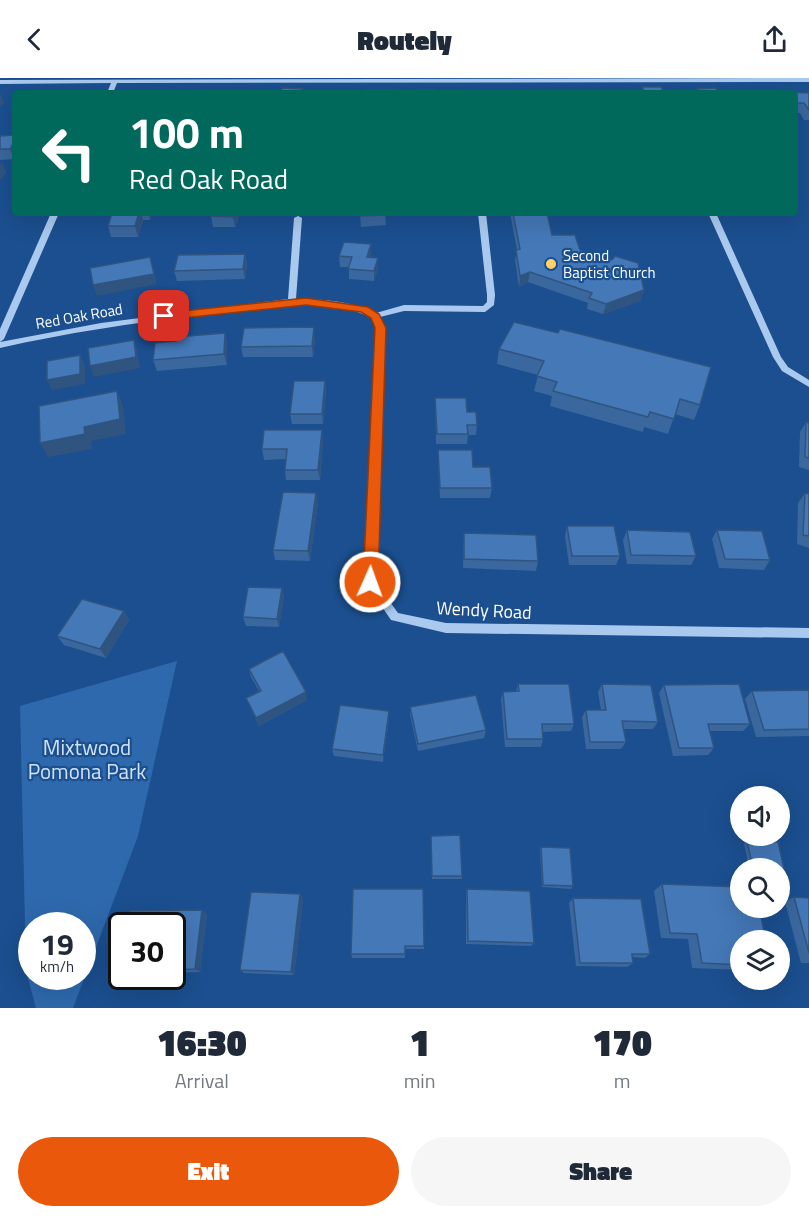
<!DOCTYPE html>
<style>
body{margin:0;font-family:"Titillium Web",sans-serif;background:#f6f6f7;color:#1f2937;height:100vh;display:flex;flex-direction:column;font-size:22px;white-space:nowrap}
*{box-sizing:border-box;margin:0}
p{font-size:20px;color:#747a83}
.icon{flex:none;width:33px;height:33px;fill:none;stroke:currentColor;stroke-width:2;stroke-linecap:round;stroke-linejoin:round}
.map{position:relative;height:930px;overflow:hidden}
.drawer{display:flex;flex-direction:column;background:#fff;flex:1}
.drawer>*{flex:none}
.top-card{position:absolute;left:12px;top:12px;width:786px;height:126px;border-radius:6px;box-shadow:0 6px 24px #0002;background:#00695c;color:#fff;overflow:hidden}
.controls{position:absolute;left:730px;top:708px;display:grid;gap:12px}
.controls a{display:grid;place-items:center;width:60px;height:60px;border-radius:50%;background:#fff;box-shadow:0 6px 24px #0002;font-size:30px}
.speed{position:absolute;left:18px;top:834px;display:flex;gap:12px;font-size:30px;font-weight:700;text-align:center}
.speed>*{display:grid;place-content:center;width:78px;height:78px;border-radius:50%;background:#fff;box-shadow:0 6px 24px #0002;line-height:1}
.speed small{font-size:15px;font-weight:400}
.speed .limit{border:3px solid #111;border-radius:9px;background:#fff;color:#111}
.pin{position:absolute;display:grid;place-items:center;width:51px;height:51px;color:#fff;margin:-26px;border-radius:12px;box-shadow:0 3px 9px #0006}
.me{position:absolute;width:66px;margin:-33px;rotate:2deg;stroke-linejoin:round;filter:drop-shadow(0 0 4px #0008)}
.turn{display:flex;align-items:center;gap:21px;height:126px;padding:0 18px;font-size:27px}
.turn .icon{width:78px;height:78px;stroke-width:2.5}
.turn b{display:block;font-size:42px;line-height:51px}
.eta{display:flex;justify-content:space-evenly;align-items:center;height:102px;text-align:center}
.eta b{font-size:36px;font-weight:800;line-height:42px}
.cta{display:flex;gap:12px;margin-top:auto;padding:12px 18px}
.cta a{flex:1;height:69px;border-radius:36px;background:#ea580c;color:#fff;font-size:24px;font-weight:800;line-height:69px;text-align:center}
.cta a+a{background:#f6f6f7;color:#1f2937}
header{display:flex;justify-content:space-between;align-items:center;height:78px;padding:0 18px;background:#fff;font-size:27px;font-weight:800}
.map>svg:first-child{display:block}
.green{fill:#2e69ad;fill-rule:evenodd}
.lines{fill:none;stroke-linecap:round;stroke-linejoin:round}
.minor{fill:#a9c9ee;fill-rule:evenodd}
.wall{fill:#3a679d}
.shaded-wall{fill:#305480}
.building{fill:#4478b7;stroke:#305480;stroke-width:1.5}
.route{fill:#ea580c;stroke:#983908;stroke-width:1.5}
.poi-dot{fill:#ffd166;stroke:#1b4f8f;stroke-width:2}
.labels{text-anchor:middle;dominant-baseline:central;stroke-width:4.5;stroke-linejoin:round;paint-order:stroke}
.far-poi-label{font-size:15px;fill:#fff;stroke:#1b4f8f;text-anchor:start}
.far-street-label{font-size:15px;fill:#fff;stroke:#1b4f8f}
.street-label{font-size:18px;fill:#fff;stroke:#1b4f8f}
.near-park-label{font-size:21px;fill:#cfe3fa;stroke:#1b4f8f}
</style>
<header><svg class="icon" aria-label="back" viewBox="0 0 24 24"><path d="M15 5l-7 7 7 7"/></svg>Routely<svg class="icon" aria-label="share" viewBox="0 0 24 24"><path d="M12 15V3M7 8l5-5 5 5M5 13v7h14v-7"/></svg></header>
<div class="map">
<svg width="809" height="930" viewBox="0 0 809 930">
<rect width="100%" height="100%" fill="#1b4f8f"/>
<path class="green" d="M177,583L138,758L73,930H36L26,893L20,628ZM32,848H82V898H32Z"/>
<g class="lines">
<path class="minor" d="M809,0V4L117,5L113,15H107L111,5L0,6V2Z
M51,135H59L4,261L0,264V251Z
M478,135H486L495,217L494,227L485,234L404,233L380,239L384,250L375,503L398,535L446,545L809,550V560L446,555L391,542L365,504L376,250L372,240C318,214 256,230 200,237C133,245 66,255 0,270V264L101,245L288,221L294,140L298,138L302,140L296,221C324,221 350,223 376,235L404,227L483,228L487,224V217Z
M708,135H716L781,279L788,289L809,302V309L782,293L773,279Z"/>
</g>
<path class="wall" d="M785,14L809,15V42H804L800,35H795V15H784Z
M15,57V79L14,81L0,82V58Z
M112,135H151V137L150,142H143L138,159H111L108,148Z
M212,135H240L235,149H213L211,138Z
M360,135H385L386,147L361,149Z
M510,135H547L552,157L580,172L644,212L640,223L603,236L587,231L588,225L528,204L519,209L515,182L517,172Z
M245,176L247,186L245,201L177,203L174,193Z
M371,177L370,179L378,180V190L374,203L349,201V189H340L339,178Z
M225,255L227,265V287L157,293L153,282L176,263Z
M315,260L313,279H243L241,269Z
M499,271L700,327L694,342L675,336L668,356L644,349L643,354L550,328L552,318L534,313L538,297L497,286Z
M325,303L326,313L323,346H292L290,336Z
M435,320L467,334L477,347L476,357H468L467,366H436Z
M806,344L809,345V392L799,389L800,354Z
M323,362L320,402H286L285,392L286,381L264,382L262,371Z
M438,372L473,389L492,410L490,420H440L438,382Z
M805,415L809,416V470L797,466L798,425Z
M318,425L310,483L275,482L273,472Z
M567,448L620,478L616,487H569L565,458Z
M627,452L696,478L691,487L627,486L623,462Z
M717,452L770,482L764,492L719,490L712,461Z
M464,455L538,483L536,493L463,490Z
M282,510L284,519L279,549L246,548L243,539Z
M124,533L129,542L106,580L64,567L57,558Z
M249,591L307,622L259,648L246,620L259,613L251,599Z
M518,606L574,646L571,653L542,654L543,661L541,669H505L501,621L503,614L516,613Z
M602,606L658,644L653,651H624L626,664L621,671H586L582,639L586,632H601L598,614Z
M664,607L750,646L743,653H710L714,670L708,677L673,678L659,615Z
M809,612V658L756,659L745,621L752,613Z
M410,629L486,652L484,660L418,673L410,637Z
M389,641L383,684L334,678L332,671Z
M431,761L462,798V801H432Z
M747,763L778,764L788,808L784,811H780V790H749L744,765Z
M541,769L573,808L571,811L542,809L540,771Z
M662,806L741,862V892L692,890L688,861L661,860L654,813Z
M353,811L424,868V871H405V880H352L351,876Z
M467,811L534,865L531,868L466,866V816Z
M300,816L303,821L294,897L244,895L240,892Z
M794,819L809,820V885H801L785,824Z
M573,820L650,876L645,880L632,879L633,885L627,889L576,888L569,825Z
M207,836L200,894L172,895V848Z"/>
<path class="shaded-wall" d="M0,15L4,24L0,30Z
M15,62V79L14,81L10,71Z
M2,84L6,94L1,103L0,99V87Z
M139,135H141L143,142L138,159L135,148Z
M148,135H151L150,142Z
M234,135H240L235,149L233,139Z
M371,166V177L368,189L367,179Z
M245,176L247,186L245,201L243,191Z
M150,179L157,206L97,218L93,207Z
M378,180V190L374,203V193Z
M530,194L528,204L519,209L520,198Z
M644,212L640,223L603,236L606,226Z
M314,249L315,260L313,279L312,268Z
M225,255L227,265V287L224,276Z
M134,262L137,272L140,290L94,299L90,288Z
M80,277L85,288V306L52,312L47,302Z
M325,303L326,313L323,346L322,336Z
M117,313L123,328L126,356L91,363L92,371L48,379L40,365L84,349Z
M322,352L323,362L320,402L318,392Z
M316,415L318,425L310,483L308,473Z
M282,510L284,519L279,549L277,541Z
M124,533L129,542L106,580L100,571Z
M306,614L307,622L259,648L256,640Z
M389,633V641L383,684V677Z
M300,816L303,821L294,897L291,894Z
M202,832L207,836L200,894L195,891Z"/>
<path class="building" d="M642,9H661L664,15H645Z
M282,10L303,11L301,15H281Z
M716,10L718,15H699L697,11Z
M366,12H397V15H366Z
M416,12H435V15H416Z
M166,13H189L188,15H165Z
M752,13H763L764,15H753Z
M785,14L809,15V32L804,25H795V15H786Z
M15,57V62L10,71H0V58Z
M112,135H139L135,148H108Z
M212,135H234L233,139L211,138Z
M360,135H385V137L361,138Z
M513,135H547L552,157H575L580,172L612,182L615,178L638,185L644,212L606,226L589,220L592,215L530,194L520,198L516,172L520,171Z
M344,164L371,166L367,179L378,180L374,193L348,191L352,179L339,178Z
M245,176L243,191L174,193L178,177Z
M150,179L154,196L93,207L90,190Z
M514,244L558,255L560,251L711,289L700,327L680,321L674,341L650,334L648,339L553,313L557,304L537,298L544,283L499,271Z
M314,249L312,268L241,269L244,250Z
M225,255L224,276L153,282L155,265L176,263V259Z
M134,262L136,279L90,288L88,270Z
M80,277V296L47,302V283Z
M294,303H325L322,336H290Z
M117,313L120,341L84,349L85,356L40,365L39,328Z
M435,320H466L467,334H476L477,347H467L468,356H437Z
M806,344L809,345V380L805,379Z
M264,352H322L318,392H285L287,371H262Z
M438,372H472L473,389H490L492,410H440Z
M283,414L316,415L308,473L273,472Z
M805,415L809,416V458L803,457Z
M567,448H614L620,478H572Z
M627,452L690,454L696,478L631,477Z
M717,452L762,453L770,482L725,481Z
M464,455L536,457L538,483L464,481Z
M248,509L282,510L277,541L243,539Z
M82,521L124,533L100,571L57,558Z
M283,573L306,614L256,640L246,620L261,613L249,591Z
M518,606H569L574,646H542L543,661H507L503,614L519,613Z
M602,606L651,607L658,644L622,643L626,664H590L586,632H606Z
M739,606L750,646H708L714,670H679L664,607Z
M809,612V651L764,652L752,613Z
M476,617L486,652L418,666L410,629Z
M340,627L389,633L383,677L332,671Z
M460,757L462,798H432L431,758Z
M747,763L778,764L788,808H780V790H753Z
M541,769L570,770L573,808L543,807Z
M662,806L741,809V830H759L766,862H741V887L702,885L697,856L670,855Z
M353,811H423L424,868H405V876H351Z
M467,811L530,813L534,865L468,863Z
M251,814L300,816L291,894L240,892Z
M794,819L809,820V875Z
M573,820L641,821L650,876H632L633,885H580Z
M202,832L195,891L172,892V848H128L130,833Z"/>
<path class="route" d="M306,220L368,229L379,236L386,250L378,504L376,508H365L363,504L375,250L371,240L361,234L306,227L164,242L159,238L164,235Z"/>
<circle class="poi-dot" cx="551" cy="186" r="6"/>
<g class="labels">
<g class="far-poi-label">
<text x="563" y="177">Second<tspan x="563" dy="17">Baptist Church</tspan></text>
</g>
<g class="far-street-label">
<text transform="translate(79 238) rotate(-10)">Red Oak Road</text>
</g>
<g class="street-label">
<text transform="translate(484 532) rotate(3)">Wendy Road</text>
</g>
<g class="near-park-label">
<text x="87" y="669">Mixtwood<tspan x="87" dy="24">Pomona Park</tspan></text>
</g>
</g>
</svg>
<div class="controls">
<a><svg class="icon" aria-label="sound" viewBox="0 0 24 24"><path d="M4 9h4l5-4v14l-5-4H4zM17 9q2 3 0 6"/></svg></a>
<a><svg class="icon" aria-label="search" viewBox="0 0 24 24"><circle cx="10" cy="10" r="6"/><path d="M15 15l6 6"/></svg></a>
<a><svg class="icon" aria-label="layers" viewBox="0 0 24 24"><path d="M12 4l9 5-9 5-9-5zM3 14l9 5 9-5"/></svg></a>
</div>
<div class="speed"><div>19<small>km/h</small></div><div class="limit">30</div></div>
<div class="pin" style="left:164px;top:238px;background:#d93025"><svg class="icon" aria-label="arrive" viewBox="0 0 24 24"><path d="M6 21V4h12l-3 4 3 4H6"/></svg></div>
<svg class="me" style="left:370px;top:504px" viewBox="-20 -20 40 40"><circle r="17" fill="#ea580c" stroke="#fff" stroke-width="3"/><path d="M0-11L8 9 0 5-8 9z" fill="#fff"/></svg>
<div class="top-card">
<div class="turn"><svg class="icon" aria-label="left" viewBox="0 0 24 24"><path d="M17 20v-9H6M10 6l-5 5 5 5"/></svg><div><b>100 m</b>Red Oak Road</div></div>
</div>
</div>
<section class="drawer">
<div class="eta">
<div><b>16:30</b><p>Arrival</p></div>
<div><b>1</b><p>min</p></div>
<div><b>170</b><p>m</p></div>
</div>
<div class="cta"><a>Exit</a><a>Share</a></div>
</section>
